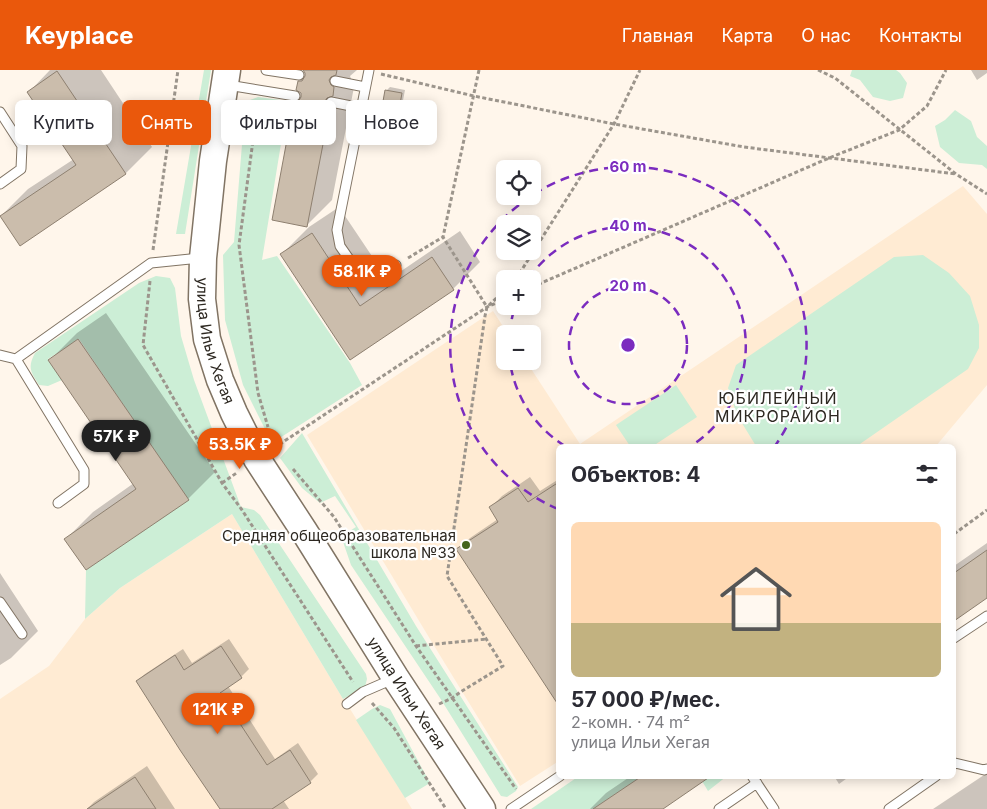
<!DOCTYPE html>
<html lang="ru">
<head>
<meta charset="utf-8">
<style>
	body { margin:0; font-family:Inter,sans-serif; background:#f7f7f7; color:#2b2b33; height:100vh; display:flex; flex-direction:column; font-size:19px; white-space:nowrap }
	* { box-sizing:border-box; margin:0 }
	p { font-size:16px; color:#7c7c81 }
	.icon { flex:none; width:28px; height:28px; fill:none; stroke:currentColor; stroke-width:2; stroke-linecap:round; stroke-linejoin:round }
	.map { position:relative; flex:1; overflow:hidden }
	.drawer { position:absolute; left:556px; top:374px; width:400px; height:335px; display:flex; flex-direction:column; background:#fff; border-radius:8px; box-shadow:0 2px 12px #0003 }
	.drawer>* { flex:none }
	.top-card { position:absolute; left:15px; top:30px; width:466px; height:45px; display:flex; gap:10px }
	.fabs { position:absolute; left:496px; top:90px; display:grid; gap:10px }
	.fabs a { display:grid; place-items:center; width:45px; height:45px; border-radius:8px; background:#fff; box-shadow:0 2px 12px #0003; font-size:25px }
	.price { position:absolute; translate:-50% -42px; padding:0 11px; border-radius:18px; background:#ea580c; color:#fff; font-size:16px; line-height:32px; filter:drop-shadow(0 1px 2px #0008) }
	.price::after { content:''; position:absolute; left:50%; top:30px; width:15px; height:11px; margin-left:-8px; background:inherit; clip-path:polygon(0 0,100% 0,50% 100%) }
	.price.on { background:#222; color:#fff }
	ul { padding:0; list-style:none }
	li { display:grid; align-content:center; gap:10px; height:265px; padding:0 15px }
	li span { display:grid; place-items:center; height:155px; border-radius:8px; color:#555 }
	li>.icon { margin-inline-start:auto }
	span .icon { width:90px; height:90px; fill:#fffc; stroke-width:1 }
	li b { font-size:21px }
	h2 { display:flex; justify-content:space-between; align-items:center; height:60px; padding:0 15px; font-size:21px }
	.tag { padding:0 18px; border-radius:8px; background:#fff; box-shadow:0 2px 12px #0003; font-size:18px; line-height:45px }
	.tag.on { background:#ea580c; color:#fff }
	header { display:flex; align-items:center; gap:30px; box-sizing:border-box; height:70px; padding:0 25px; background:#ea580c; color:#fff }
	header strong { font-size:24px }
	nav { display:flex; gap:28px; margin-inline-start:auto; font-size:18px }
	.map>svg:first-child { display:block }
</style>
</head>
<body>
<header>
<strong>Keyplace</strong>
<nav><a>Главная</a><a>Карта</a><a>О нас</a><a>Контакты</a></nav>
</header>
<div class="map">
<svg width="987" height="739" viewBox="0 0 987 739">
	<rect width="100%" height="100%" fill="#fff6eb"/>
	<path fill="#ffebd3" d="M963,116L987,144V315L936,376H559V691L520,716L433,574L307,365L493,241L508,264H505V291H526L580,374Z
		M232,444L343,629L347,634L412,739H0V629L49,596L85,549L120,518Z"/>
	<path fill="#cceed6" d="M204,0H211L185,164H176Z
		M852,0H896L900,3L907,13L903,28L890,31L873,27L860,10L850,6Z
		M258,27L288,31L262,190L277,186L350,293L362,315L272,373L243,315L225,250L223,185L234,172L245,38L250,30Z
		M955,40L971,51L977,67L987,76V99L982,95L959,93L940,77L935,56L945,50Z
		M923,185L949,203L970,226L979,255V278L968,299L857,376H756L737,345L728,318L736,295L894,187Z
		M156,206L170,208L175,218L181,266L194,310L241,437L254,440L260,445L366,604L367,609L365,617L343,629L232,444L120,518L85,549L86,500L188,430L79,269L48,289L62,310L48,316L39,315C31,302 27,298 35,283L139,213Z
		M676,315L697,347L653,376H630L616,355Z
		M302,363L416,556L518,717L516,721L507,727L501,726L440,628L351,495L341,466L356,457L335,426L320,433L302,418L280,388Z
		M380,635L390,639L430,713L405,728L356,650L372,639Z
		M579,706H642L593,739H531Z
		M699,706H727L708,721Z"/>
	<path fill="#0003" d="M50,0H101L152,77L125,104L1,146L28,119L74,89L29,22Z
		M304,0H357L350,6L352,11L355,12L332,130L307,155L295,33L302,26L299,12L306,5Z
		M971,0H987V3L977,10Z
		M390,17L405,20L400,46L396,49L386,21Z
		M339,137L388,210L460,161L480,192L453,219L351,288L282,184L309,157Z
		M106,243L215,402L188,429L66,469L93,442L134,413L50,290L77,263Z
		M530,407L540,421L559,409V626L458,479L470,468L498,449L491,437L502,426Z
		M987,473V527L954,550V496Z
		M0,503L38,561L11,588L0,595Z
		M229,569L249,599L241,607L228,616L275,689L298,673L318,704L310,712L283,730L289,739H221L137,611L145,604L183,579L192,593Z
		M147,696L175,739H87L94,732Z
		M987,703V739H933Z
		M631,706H707L660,739H590L606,723Z
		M834,706H850L839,714Z"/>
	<path fill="#cbbdac" stroke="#8e8070" d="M303,0H337L336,5L331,7L329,10L331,15L334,17L333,26L327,28L325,31L327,36L330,38L307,157L272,150L294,32H298L301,27V23L296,20L298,11H302L305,6V3Z
		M57,1L126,104L20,176L0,146L76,95L27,22Z
		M385,20L402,23L397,51L380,48Z
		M312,163L360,236L432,187L454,220L350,290L280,184Z
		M78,269L189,430L86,500L64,469L136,419L48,290Z
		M559,412V636L456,479L498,452L489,437L518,418L528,432Z
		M987,480V528L954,551V503Z
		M221,576L242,608L220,623L267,695L290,680L311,713L272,739H220L180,680L136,611L175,585L184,600Z
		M642,706H711L663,739H593Z
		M135,707L156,739H87Z"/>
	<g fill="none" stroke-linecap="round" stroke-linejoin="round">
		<g stroke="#817464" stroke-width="11">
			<path id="lane" d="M266,0L299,5
				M369,0L337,160L340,176L363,209H372L396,195
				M335,11L365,17
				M228,15L295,26
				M331,32L361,38
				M0,42L22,76L21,99L0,114
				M0,285L16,289
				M58,433L84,414V400L16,289L151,193L200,188
				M0,532L22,564
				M954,568L987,546
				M347,634L363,622L393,609
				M954,694L955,693L984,700L987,699
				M752,706L774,739
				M511,739L560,706
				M719,739L757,713
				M889,739L936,706"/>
		</g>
		<g stroke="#817464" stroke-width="29">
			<g id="secondary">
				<path id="s1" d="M227,0L213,91L203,188L202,229L207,269L220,310L234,343L257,389L304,461L395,607L482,739"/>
			</g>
		</g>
		<path stroke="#9c958c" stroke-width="3" stroke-dasharray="4 2.5" stroke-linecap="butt" d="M479,0L443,167L487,237
			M818,0L835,8L956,104L987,124
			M381,4L474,26L614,54L744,77L956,104
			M258,33L239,175L258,323L268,357
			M153,180L178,0
			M408,188L443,167
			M516,209L614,54L640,0
			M150,211L143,275L222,413L242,440L353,612
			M532,217L829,88L899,60L927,36L946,0
			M274,378L487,237L505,229
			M293,399L334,447L416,576L516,719
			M222,413L238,402
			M954,464L987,440
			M416,576L487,569
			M372,633L394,658L446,739
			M439,634L452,628L462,621L503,596L447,506L485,246L487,237L505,220"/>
		<use href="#lane" stroke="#fff" stroke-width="9"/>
		<use href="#secondary" stroke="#fff" stroke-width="26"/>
	</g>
	<g fill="none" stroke="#7b2cbf" stroke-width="2.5" stroke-dasharray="9 6">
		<circle cx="628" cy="275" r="59"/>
		<path d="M565 376A119 119 0 0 1 510 292M510 264A119 119 0 0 1 515 236M529 208A119 119 0 1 1 691 376"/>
		<path d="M558 439A178 178 0 0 1 530 127M534 124A178 178 0 0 1 775 376"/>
	</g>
	<circle fill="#44651c" stroke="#fff" stroke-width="2" cx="466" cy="475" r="5"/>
	<g text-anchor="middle" stroke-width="4.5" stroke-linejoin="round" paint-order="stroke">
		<g font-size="15" fill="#2d2821" stroke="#fff">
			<text dy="5" stroke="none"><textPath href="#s1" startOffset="274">улица Ильи Хегая</textPath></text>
			<text dy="5" stroke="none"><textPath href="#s1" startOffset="679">улица Ильи Хегая</textPath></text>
		</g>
		<g font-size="15" fill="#2d2821" stroke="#fff" text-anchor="end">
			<text x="456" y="471">Средняя общеобразовательная<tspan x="456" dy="17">школа №33</tspan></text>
		</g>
		<g font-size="16" letter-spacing="1" fill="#2d2821" stroke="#fff">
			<text x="778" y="334">ЮБИЛЕЙНЫЙ<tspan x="778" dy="18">МИКРОРАЙОН</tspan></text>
		</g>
	</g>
	<circle cx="628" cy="275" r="8" fill="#7b2cbf" stroke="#fff" stroke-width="2.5"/>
	<g font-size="15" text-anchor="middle" font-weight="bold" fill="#7b2cbf" stroke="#fff" stroke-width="4.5" stroke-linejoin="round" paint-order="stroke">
		<text x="628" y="102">60 m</text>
		<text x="628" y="161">40 m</text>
		<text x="628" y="221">20 m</text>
	</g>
</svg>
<div class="fabs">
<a><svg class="icon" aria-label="locate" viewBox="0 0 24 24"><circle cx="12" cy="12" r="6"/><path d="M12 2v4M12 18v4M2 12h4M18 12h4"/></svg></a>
<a><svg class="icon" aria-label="layers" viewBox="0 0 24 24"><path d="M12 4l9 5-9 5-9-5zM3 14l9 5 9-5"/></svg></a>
<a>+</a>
<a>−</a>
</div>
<b class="price" style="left:362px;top:227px">58.1K ₽</b>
<b class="price on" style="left:116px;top:392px">57K ₽</b>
<b class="price" style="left:240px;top:400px">53.5K ₽</b>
<b class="price" style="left:218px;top:665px">121K ₽</b>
<div class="top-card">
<a class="tag">Купить</a>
<a class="tag on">Снять</a>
<a class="tag">Фильтры</a>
<a class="tag">Новое</a>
</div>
<section class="drawer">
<h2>Объектов: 4<svg class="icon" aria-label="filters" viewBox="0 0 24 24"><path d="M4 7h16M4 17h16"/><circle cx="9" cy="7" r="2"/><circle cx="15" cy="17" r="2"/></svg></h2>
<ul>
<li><span style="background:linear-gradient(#ffd9b3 65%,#c2b280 0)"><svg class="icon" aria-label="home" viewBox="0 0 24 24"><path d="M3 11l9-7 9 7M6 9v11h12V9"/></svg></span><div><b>57 000 ₽/мес.</b><p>2-комн. · 74 m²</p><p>улица Ильи Хегая</p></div></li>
</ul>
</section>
</div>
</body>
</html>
